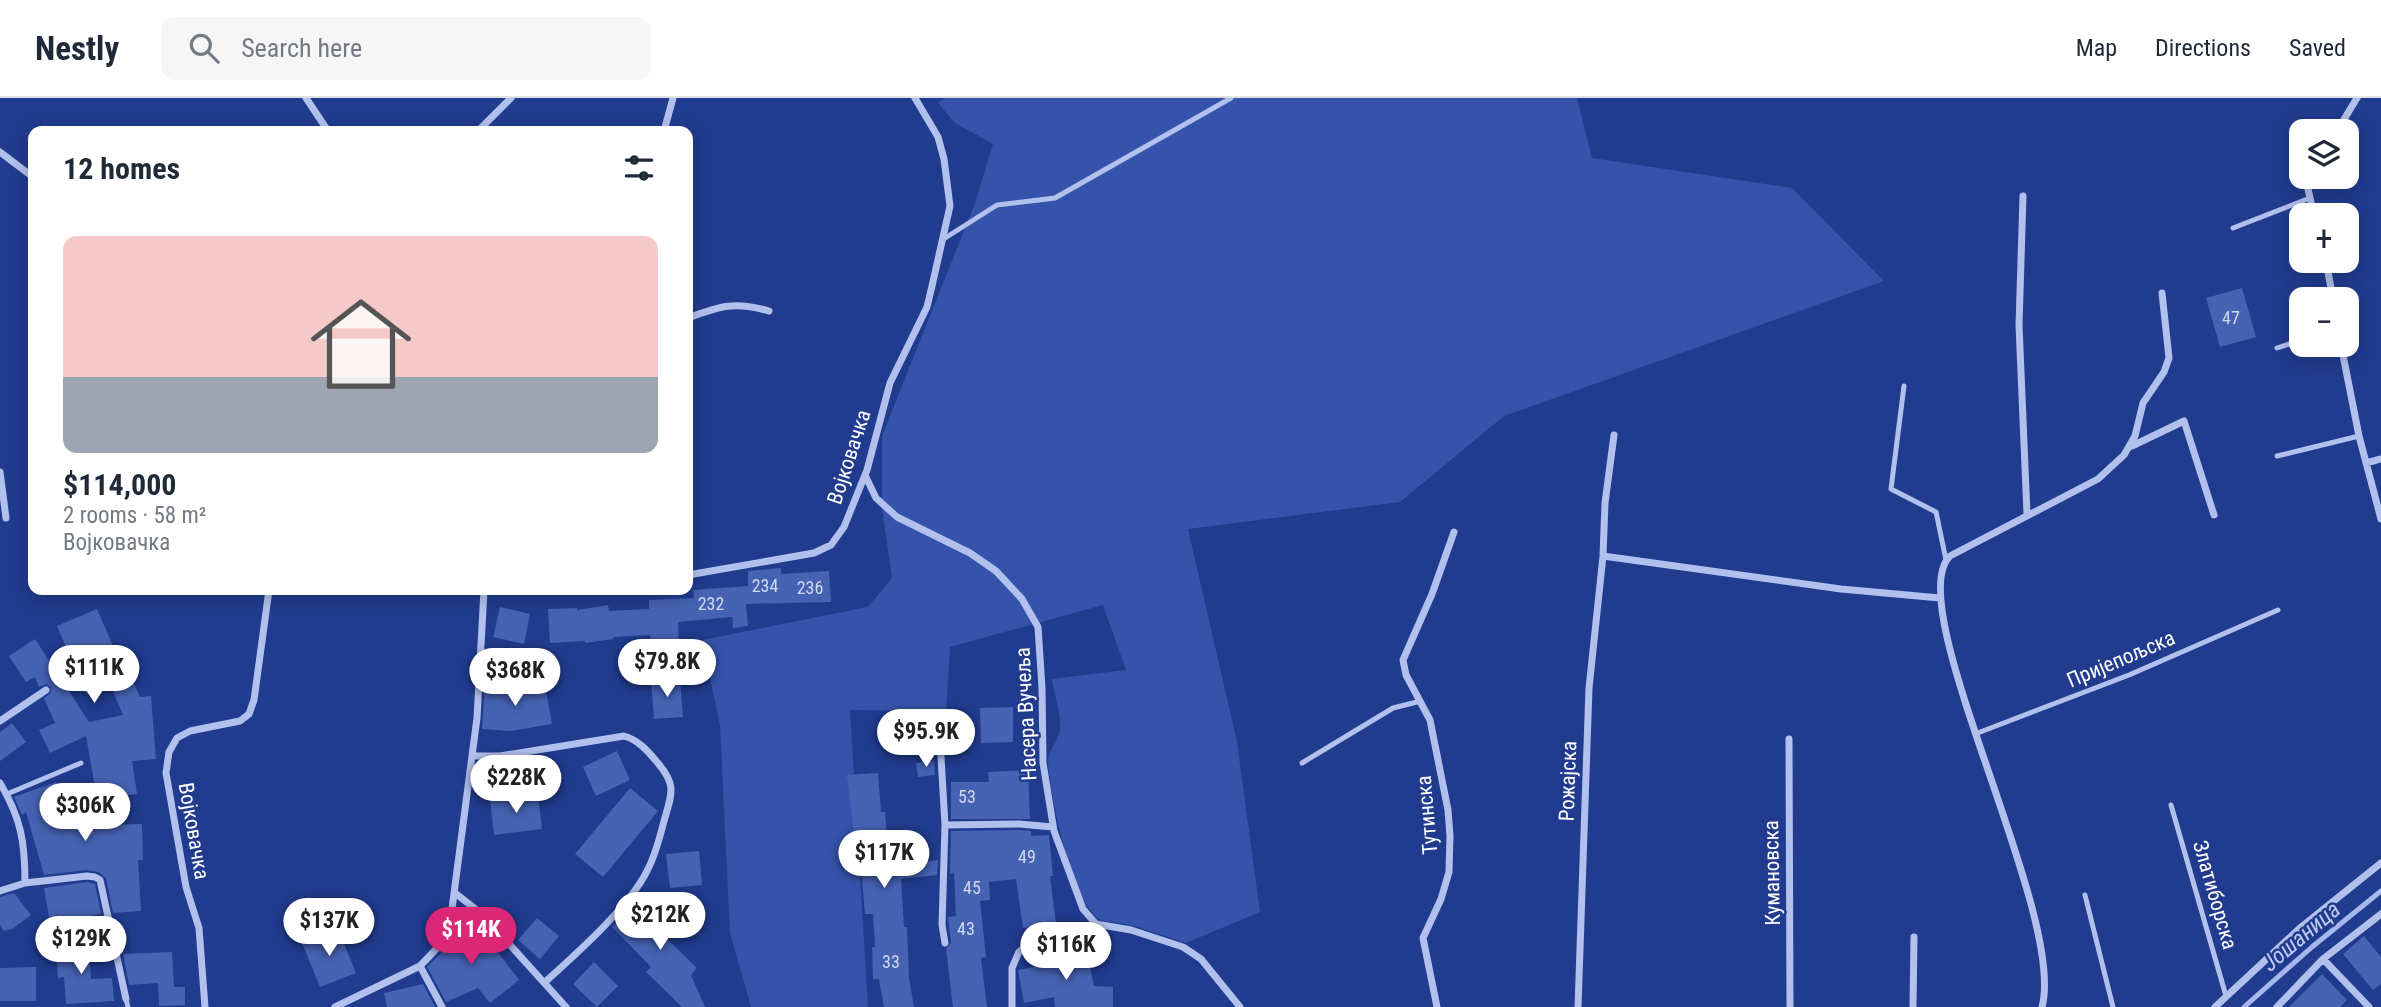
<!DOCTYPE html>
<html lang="en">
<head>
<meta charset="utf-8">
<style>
	body { margin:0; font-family:"Roboto Condensed",sans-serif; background:#f6f6f7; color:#1f2937; height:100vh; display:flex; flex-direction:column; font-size:26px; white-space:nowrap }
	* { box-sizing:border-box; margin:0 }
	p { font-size:23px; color:#747a83 }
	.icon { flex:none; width:38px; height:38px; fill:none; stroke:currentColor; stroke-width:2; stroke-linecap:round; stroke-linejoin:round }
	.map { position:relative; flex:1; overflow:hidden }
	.sheet { position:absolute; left:28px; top:28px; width:665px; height:469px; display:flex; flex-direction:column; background:#fff; border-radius:14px; box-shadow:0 4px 18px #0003 }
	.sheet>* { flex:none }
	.controls { position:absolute; left:2289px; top:21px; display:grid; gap:14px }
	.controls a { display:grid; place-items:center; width:70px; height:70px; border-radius:14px; background:#fff; box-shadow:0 4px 18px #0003; font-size:35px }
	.price { position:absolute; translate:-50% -60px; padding:0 16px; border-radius:24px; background:#fff; color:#222; font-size:23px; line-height:46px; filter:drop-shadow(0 2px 4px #0008) }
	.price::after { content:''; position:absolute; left:50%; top:42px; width:21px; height:16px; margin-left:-10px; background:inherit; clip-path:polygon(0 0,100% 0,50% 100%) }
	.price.selected { background:#db2777; color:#fff }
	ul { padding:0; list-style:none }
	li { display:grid; align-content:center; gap:14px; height:371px; padding:0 35px }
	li+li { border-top:2px solid #e0e1e3 }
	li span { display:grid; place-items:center; height:217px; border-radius:14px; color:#555 }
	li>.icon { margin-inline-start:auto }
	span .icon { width:126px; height:126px; fill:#fffc; stroke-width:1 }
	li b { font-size:30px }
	h2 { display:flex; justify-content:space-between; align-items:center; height:84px; padding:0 35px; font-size:30px }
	header { display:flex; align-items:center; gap:42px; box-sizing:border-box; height:98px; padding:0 35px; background:#fff; border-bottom:2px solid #e0e1e3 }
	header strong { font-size:33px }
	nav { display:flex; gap:38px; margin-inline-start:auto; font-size:24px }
	.search { width:490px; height:63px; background:#f6f6f7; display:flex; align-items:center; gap:18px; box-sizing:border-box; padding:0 24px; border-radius:14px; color:#747a83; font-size:26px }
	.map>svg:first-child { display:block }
</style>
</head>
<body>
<header>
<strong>Nestly</strong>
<div class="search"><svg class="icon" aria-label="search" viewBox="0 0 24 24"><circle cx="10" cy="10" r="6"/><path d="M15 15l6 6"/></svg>Search here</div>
<nav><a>Map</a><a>Directions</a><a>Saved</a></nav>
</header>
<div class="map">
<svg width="2381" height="909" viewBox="0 0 2381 909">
	<rect width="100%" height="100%" fill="#213b8e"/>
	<path fill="#3553ab" d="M945,0H1577L1592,60L1792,90L1884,183L1504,318L1400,404L1188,431L1237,644L1260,814L1186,845L1135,828L1100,822C1071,802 1051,700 1048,665C1047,653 1060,642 1060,630C1061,615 1054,596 1052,581L1126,572L1103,507L950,549L946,613L850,612L868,909H751L730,835L720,627L702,542L868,509L892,480L882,410V338L975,105L993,46L955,25L938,5Z"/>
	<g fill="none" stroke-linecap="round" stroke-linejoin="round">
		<path stroke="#a5b8ed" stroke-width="5" d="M2244,909L2312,849L2381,793"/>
	</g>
	<path fill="#4662b3" d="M2242,190L2256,239L2220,249L2206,200Z
		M781,470V476L829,473L831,504L746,506L748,528L733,530L732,519L678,524L679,546L651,547L650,537L613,539V541L585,545V543L550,545L548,511L577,510V512L608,507L609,513L649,511V502L694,500L693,492L748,488V473Z
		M500,509L530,516L524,546L493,539Z
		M97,511L120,564L124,563L140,599L151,598L156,661L132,663L137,696L97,701L86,638L50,655L39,632L55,625L44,600L51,595V589L46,586L39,589L35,579L26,584L9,558L35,541L89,624L123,617L110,586L86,596L57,528Z
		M680,581L683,619L654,621L651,583Z
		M485,585L508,587L507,593L545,587L552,626L511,633L482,631Z
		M1013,609V644L981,645L980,610Z
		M12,625L26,644L0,663V634Z
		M617,653L630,682L596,698L583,669Z
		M934,663L935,677L918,679L916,665Z
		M1028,672L1030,721H951V684H989L988,674Z
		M878,675L881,714H885L888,751L898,750L900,766L938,762L937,777L901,781L904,829H907L909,880L914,909H884L879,881H873L872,849H875L873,816H865L859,746H855L847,677Z
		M56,684L65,709L103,703L107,727L142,726L143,762H138L141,813L113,815L106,780L98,774L86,772L44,777L26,714L22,717L14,699Z
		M630,690L658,713L603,779L575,756Z
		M538,697L542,731L494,737L490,702Z
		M1019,732L1031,733V738L1049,737L1053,778H1050L1056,826L1023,830L1016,781L989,784L990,802L980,803L986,859L981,860L987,909H953L946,851L951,845L948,819L956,818L954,775L950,776L951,733Z
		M699,753L702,787L670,790L666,756Z
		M87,784L95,786L101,816L50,825L44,790Z
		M14,795L31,817L12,831L4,833L0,827V799Z
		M646,796L672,823L660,834L697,870L691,877L705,909H682L646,874L651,869L612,829Z
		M537,820L559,838L540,861L518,842Z
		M462,823L484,836L519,882L490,905L478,890L446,904L427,869L445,851Z
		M338,831L356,875L320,889L302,845Z
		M2364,838L2381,859V886L2373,892L2343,856Z
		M89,846L91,881L112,880L114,903L66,906L64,879L58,880L56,848Z
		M1085,847L1094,888L1113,889V909H1055L1054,899L1024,905L1018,872L1056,865L1054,854Z
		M172,854L174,889H185V907L159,908L158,885L129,887L123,856Z
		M594,864L618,888L597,909L573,886Z
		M36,869V903H0V870Z
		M2322,876L2347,902L2340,909H2289Z
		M423,886L435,909H387L384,895Z"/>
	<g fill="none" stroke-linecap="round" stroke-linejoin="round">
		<path stroke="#b1c0ec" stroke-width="5" d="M2233,130L2310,100
			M942,142L997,107L1055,100L1231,0
			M2277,250L2301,242
			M1904,288L1891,391L1936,414L1946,462
			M2277,358L2359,338
			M1975,636L2129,577L2278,512
			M1302,665L1393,610L1421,603
			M7,696L81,665
			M2171,707L2226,898
			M2085,797L2113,909
			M126,901L128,909"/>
		<path stroke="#b1c0ec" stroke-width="7" d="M306,0L328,33
			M478,33L511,0
			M664,33L673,0
			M2337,33L2357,0
			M0,54L33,79
			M2309,79L2308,91L2314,117
			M2023,98L2019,227L2027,416
			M2326,163L2333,201
			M688,220C720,208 735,203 769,213
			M2341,247L2359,338L2381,421
			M2132,348L2184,323L2214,417
			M2366,365L2381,361
			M0,374L6,420
			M865,377L876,400L897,419L970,455L996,473L1022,501L1038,529L1042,590L1043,665L1054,733L1083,811L1096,826L1131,832L1183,849L1201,861L1240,909
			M1603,458L1841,491L1940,500
			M688,477L814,455L831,447L844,429L867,372L890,285L927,209L932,188L950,108L944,61L938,39L915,0
			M0,623L46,592
			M1789,641L1790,909
			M940,642L945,727L942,827L945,845
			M472,658H500L624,638C638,642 647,652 657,664C677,687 672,695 664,723C660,739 655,758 647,773C630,808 575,857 545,884
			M0,685C21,720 25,744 25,785
			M945,727L1019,726L1053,729
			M0,793L25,785L87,778L95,779L100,782L126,901
			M455,795L483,817L566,909
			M2323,861L2369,909
			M420,868L442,909
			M205,909L199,830L186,789L166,675L169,654L177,640L190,633L240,623L249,616L254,602L269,492
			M335,909L420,868L440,847L450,826L477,620L484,492
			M1012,909V870L1019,854L1025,849L1064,839L1096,826
			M1437,909L1423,840L1441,801L1449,774L1450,738L1448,712L1430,622L1406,577L1403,562L1432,496L1454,434
			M1578,909L1589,590L1603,458L1605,405L1614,337
			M1913,909L1914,839
			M2042,909C2067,815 1899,508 1950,458L2098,381L2124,357L2135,338L2143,305L2164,274L2169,260L2162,195
			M2215,909L2300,830L2381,765
			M2277,909L2323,861L2381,816"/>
	</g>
	<g text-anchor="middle" stroke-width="5" stroke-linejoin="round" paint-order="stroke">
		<g font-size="18" fill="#d1d8ec">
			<text x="2231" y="226">47</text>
			<text x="765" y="494">234</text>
			<text x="810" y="496">236</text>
			<text x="711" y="512">232</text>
			<text x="967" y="705">53</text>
			<text x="1027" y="765">49</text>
			<text x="972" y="796">45</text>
			<text x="966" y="837">43</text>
			<text x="891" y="870">33</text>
		</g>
		<g font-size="21" fill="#fff" stroke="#213b8e">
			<text transform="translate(849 359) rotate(-72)" y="7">Војковачка</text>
			<text transform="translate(2121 561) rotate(-23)" y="7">Пријепољска</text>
			<text transform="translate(1026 616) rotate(-93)" y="7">Насера Вучеља</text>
			<text transform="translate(1568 683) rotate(-88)" y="7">Рожајска</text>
			<text transform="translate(1427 717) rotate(-95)" y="7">Тутинска</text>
			<text transform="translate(194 733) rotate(80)" y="7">Војковачка</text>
			<text transform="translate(1772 775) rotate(-91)" y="7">Кумановска</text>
			<text transform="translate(2215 797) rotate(74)" y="7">Златиборска</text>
		</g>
		<g font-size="23" font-style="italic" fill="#bdcbf3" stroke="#213b8e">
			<text transform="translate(2301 838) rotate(-40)" y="8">Јошаница</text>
		</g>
	</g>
</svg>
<div class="controls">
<a><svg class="icon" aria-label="layers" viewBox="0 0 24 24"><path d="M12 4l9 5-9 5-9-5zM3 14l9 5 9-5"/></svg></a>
<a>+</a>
<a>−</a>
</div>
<b class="price" style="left:667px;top:601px">$79.8K</b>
<b class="price" style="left:94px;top:607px">$111K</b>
<b class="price" style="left:515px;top:610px">$368K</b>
<b class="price" style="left:926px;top:671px">$95.9K</b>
<b class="price" style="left:516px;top:717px">$228K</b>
<b class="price" style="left:85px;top:745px">$306K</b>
<b class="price" style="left:884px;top:792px">$117K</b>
<b class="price" style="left:660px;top:854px">$212K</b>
<b class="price" style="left:329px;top:860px">$137K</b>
<b class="price selected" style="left:471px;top:869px">$114K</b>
<b class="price" style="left:81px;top:878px">$129K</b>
<b class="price" style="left:1066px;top:884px">$116K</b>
<section class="sheet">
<h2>12 homes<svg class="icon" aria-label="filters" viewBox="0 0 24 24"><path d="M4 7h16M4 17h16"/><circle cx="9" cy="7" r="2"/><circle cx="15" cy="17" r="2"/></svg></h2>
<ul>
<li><span style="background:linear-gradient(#f6c9c9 65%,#9aa5b1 0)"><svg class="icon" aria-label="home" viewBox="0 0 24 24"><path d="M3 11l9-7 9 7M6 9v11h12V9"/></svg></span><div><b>$114,000</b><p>2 rooms · 58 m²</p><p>Војковачка</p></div></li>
</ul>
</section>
</div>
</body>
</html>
